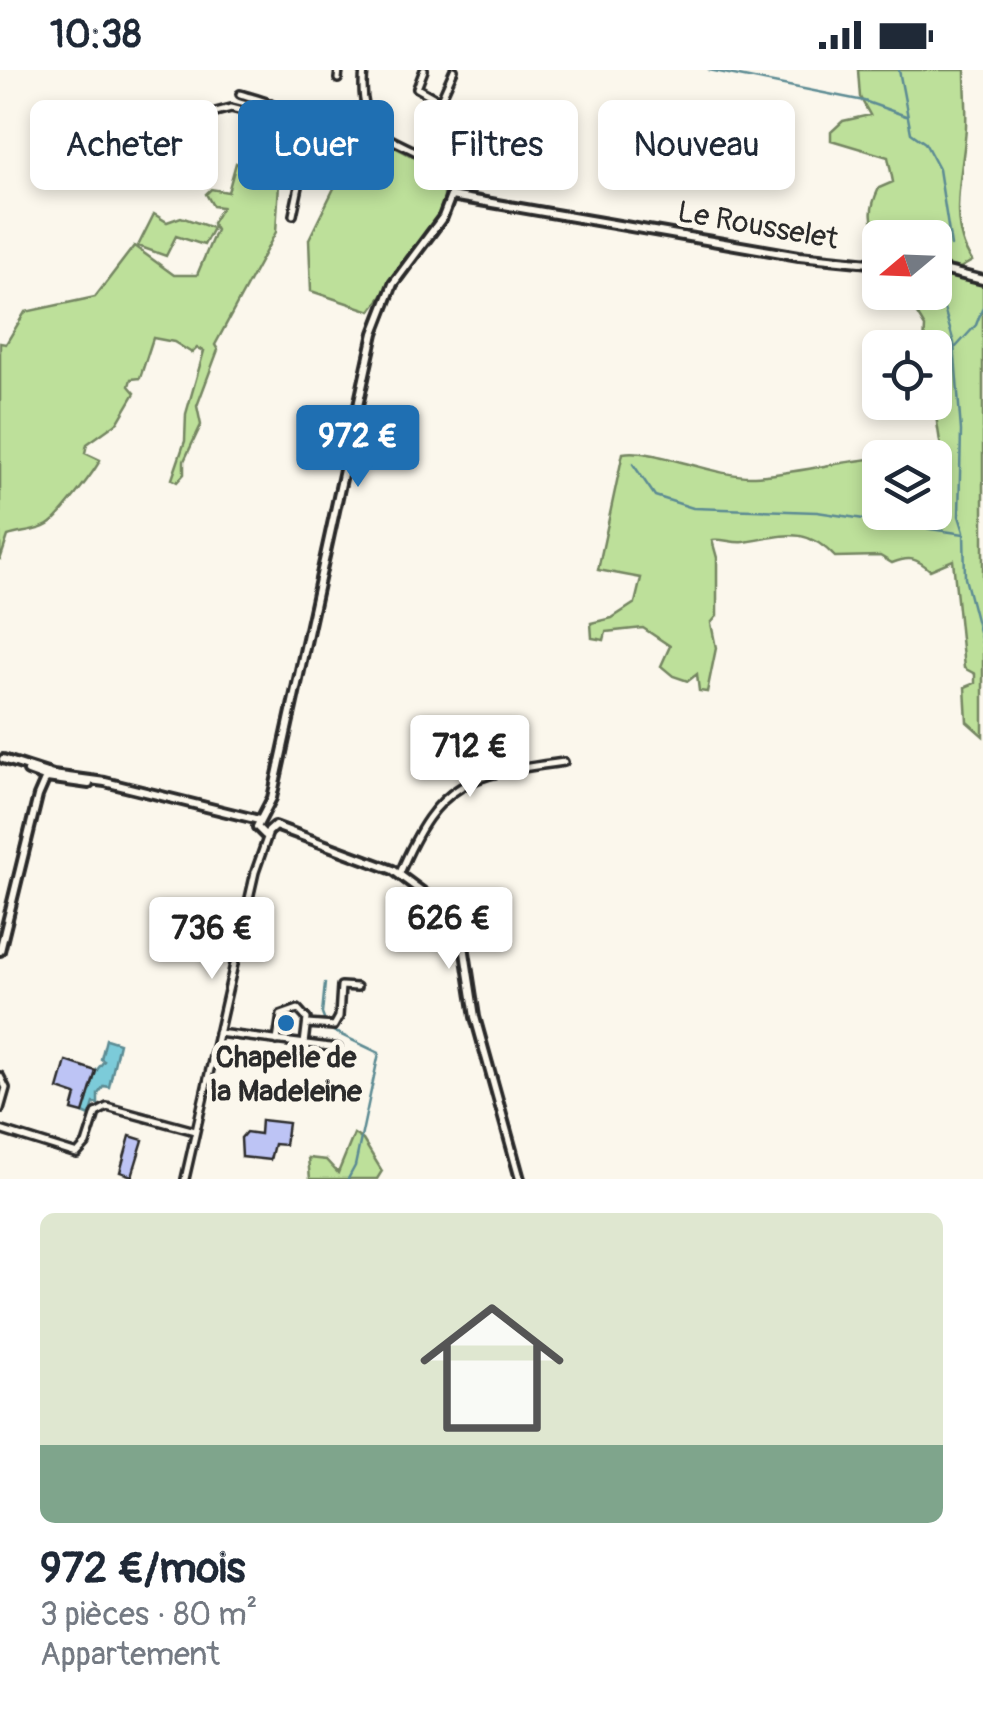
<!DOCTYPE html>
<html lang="fr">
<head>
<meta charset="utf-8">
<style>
	body { margin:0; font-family:Pangolin,sans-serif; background:#f2f2f3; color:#1f2937; height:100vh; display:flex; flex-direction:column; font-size:38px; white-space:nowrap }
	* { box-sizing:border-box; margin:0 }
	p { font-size:32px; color:#747a83 }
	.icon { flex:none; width:55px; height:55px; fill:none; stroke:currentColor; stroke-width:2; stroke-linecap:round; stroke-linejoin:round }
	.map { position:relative; height:1109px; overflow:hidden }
	.details { display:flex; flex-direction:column; background:#fff; flex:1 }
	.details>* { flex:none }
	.banner { position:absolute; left:30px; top:30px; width:925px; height:90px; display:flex; gap:20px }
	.needle { width:65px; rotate:251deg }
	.buttons { position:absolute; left:862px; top:150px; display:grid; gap:20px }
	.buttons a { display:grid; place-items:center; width:90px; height:90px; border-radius:15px; background:#fff; box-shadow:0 5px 15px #0003; font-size:50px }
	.price { position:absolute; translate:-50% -85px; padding:0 22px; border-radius:10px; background:#fff; color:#222; font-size:32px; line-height:65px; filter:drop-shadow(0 2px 5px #0008) }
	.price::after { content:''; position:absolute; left:50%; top:60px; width:30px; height:22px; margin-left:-15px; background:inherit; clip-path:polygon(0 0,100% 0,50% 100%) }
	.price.active { background:#1f6fb2; color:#fff }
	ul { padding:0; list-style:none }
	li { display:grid; align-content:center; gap:20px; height:530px; padding:0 40px }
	li span { display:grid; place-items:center; height:310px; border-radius:15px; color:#555 }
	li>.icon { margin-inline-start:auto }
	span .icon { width:180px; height:180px; fill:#fffc; stroke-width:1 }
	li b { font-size:42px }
	.chip { padding:0 35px; border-radius:15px; background:#fff; box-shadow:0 5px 15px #0003; font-size:35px; line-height:90px }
	.chip.active { background:#1f6fb2; color:#fff }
	.status { display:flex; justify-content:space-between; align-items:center; height:70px; padding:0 50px; background:#fff; direction:ltr }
	.status svg { height:28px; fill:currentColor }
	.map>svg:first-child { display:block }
</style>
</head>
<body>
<div class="status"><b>10:38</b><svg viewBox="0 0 49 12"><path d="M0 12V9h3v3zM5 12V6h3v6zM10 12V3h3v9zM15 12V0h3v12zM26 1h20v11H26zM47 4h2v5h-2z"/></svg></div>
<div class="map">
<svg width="983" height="1109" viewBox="0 0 983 1109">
	<rect width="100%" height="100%" fill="#fbf7ec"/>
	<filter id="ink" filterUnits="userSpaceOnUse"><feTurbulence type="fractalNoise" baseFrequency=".01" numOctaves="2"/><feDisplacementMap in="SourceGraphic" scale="20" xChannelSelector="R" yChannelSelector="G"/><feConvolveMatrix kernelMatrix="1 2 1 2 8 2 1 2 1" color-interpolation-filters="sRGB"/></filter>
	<g filter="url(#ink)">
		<path fill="#bde09a" stroke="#748662" stroke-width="2.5" d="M858,0H965C965,19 967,38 966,57C964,99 946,153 972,191L960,198L935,192V168H880C868,150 870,137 879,118L893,112L888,87L831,70V62L843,51L870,45L860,27Z
			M277,55L303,56L290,64L281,82L276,162L215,275L218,280L197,336L201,355L184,391V404L177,412L172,409L185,371L186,344L204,281L197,278L192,283L174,272L153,268L140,308L131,309L129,316L135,323L118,352L87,374L85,383L100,390C96,400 62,443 53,451C42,462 22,461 8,466L0,490V273L6,274L25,242L95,227L134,176L174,205H197L216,160L212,153L222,137L213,136L206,124L211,119L228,122L236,93L256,102L264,100L260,80L268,78Z
			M364,62C377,65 388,73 400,80C427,94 455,108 440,144L371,241L311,221L309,169L340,106L348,109Z
			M154,144L167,152L181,147L213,158L204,175L176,166L166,186L138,176Z
			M935,202L983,214V666L967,652L965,617L975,613V604L964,598L953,490L930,500C916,488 910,486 892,493L880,486L835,487C805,455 784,466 744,472C734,474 723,468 712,470L717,488V546L711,553L716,578L707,622L699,621L697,604L688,611L673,606L661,596L670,576L643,558L606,562L604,570L592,568L591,553L612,548L635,533L641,508L598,500L623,383C652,377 716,408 754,406C796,404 838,391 880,388V442H935L933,387L941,378L934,333L935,325L942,322L935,309V278L924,277L925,257L914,239L910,223L935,222Z
			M354,1064L363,1070L382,1101L377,1109H310L308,1088L326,1090L338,1103Z"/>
		<path fill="#7ccbd9" stroke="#5c8b93" stroke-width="2.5" d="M106,969L119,973L109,1017L104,1016L98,1024V1034L94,1033L90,1046L83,1043L96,1001L104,991L101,989Z"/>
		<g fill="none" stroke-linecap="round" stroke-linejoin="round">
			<path stroke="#5c8b93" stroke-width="2.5" d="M709,0L864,31L906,46
				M899,0L911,63L925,73L939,99L951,176
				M935,207L954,273L961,361L959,446L964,462L965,508L983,577
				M956,277L976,255L983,237
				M633,394L655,426L693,438L817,442L964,464
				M325,913L322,944L326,954
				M329,959L379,983L355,1096L348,1109"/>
		</g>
		<path fill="#bdc4f5" stroke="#2b2b2b" stroke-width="2.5" d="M66,991L96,1001L83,1043L72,1040L76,1025L58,1019Z
			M261,1050L288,1053L285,1075L274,1074L270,1090L242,1087L241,1068L246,1062L260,1064Z
			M130,1066L143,1070L132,1106L120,1102Z"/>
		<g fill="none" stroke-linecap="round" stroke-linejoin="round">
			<g stroke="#2b2b2b" stroke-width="12">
				<path id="street" d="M364,0C353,98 437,55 451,126
					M424,0L417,18L440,31
					M338,9L339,0
					M240,24C258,30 281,32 286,52
					M122,53L135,37L189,49L231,38L286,52L356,58L371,55
					M417,83L454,0
					M293,145L305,88L327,56
					M400,803C439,710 468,705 564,692
					M307,954L334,956L339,947L341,916L357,917
					M218,963L338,978
					M277,971L281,945L298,939L307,949L304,974
					M0,1006L6,1018L0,1039
					M0,1060L77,1084L86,1074L96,1043L107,1037L195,1061
					M185,1109L255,802L268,765"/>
			</g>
			<g stroke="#2b2b2b" stroke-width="14">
				<path id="secondary" d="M935,198L983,210
					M3,689L53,705L105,712L259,750
					M28,701L47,708L89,714
					M275,756L265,765L257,757L272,728L374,263L393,214L443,147L451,126L799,186L880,194
					M275,756L393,800L440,835L456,853L463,869L475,947L520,1109
					M0,881L38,726L48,703"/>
			</g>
			<use href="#street" stroke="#fbf7ec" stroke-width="5"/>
			<use href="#secondary" stroke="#fbf7ec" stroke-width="6"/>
		</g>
	</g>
	<circle fill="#1f6fb2" stroke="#fbf7ec" stroke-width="4" cx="286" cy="953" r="10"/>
	<g text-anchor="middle" stroke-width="10" stroke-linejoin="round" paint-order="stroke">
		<g font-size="30" fill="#2b2b2b" stroke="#fbf7ec">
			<text transform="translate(758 155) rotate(10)" y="10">Le Rousselet</text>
		</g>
		<g font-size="30" font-weight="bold" fill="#2b2b2b" stroke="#fbf7ec">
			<text x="286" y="997">Chapelle de<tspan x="286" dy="34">la Madeleine</tspan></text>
		</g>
	</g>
</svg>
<div class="buttons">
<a><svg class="needle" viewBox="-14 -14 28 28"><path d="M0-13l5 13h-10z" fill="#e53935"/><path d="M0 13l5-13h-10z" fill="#747a83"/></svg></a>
<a><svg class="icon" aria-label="locate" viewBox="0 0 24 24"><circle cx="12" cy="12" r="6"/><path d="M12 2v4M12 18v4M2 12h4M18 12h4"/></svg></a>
<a><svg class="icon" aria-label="layers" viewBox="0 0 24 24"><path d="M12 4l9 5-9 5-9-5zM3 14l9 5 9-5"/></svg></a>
</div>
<b class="price active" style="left:358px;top:420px">972 €</b>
<b class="price" style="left:470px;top:730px">712 €</b>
<b class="price" style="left:449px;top:902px">626 €</b>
<b class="price" style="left:212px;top:912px">736 €</b>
<div class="banner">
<a class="chip">Acheter</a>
<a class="chip active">Louer</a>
<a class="chip">Filtres</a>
<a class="chip">Nouveau</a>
</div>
</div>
<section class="details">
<ul>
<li><span style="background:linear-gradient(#dfe7d0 75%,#7fa58c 0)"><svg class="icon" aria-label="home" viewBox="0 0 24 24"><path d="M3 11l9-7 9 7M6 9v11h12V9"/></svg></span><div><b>972 €/mois</b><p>3 pièces · 80 m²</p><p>Appartement</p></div></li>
</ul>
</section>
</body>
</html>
